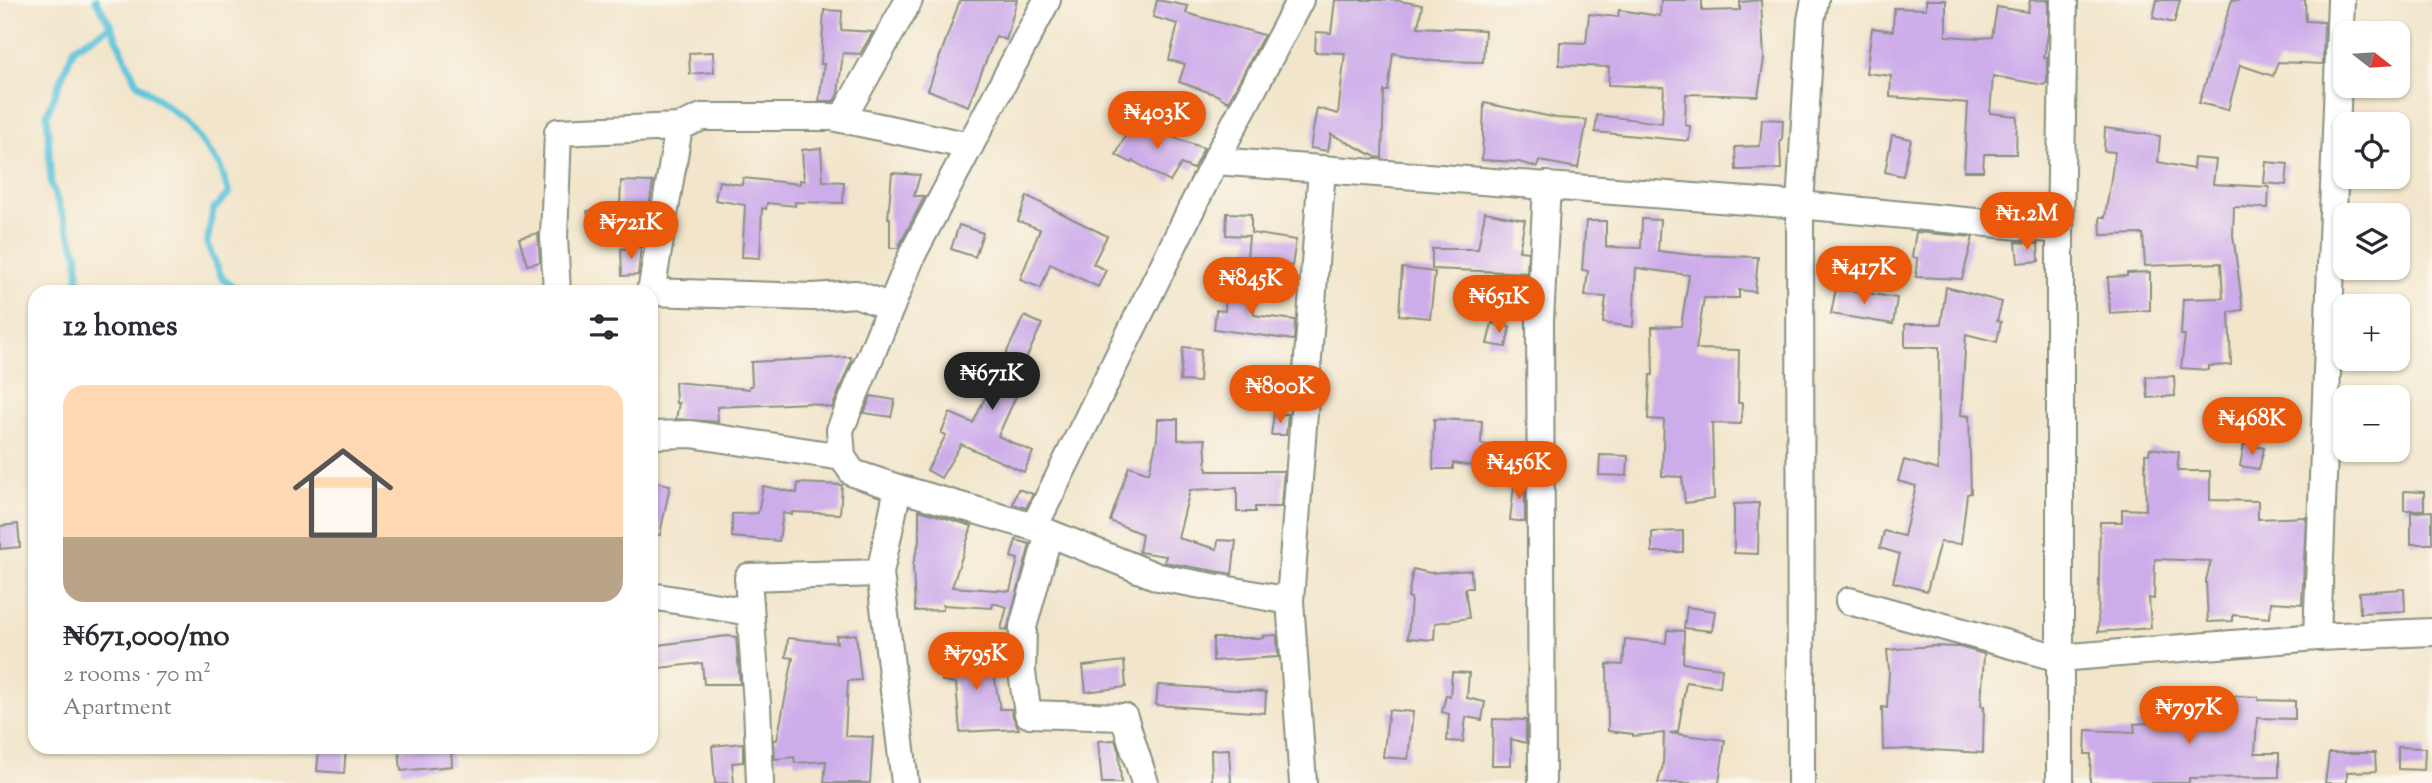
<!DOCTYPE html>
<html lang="en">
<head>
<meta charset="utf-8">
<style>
	body { margin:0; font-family:"Sorts Mill Goudy",serif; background:#f7f7f7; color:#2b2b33; height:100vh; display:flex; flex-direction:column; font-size:26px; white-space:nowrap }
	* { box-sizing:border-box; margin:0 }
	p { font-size:23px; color:#7c7c81 }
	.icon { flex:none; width:38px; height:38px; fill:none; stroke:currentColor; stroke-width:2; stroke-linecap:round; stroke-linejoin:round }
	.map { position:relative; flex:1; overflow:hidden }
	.details { position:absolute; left:28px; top:285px; width:630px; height:469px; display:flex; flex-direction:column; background:#fff; border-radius:21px; box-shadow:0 2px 5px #0004 }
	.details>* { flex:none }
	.needle { width:46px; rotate:107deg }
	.controls { position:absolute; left:2333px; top:21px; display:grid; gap:14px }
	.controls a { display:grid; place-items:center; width:77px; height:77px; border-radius:14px; background:#fff; box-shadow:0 2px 5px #0004; font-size:35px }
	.price { position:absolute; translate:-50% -60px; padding:0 16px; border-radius:24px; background:#ea580c; color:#fff; font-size:23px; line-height:46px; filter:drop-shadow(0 2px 4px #0008) }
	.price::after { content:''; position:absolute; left:50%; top:42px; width:21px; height:16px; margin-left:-10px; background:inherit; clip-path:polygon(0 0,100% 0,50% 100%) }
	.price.active { background:#222; color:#fff }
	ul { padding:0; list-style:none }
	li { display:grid; align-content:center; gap:14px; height:371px; padding:0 35px }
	li span { display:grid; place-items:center; height:217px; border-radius:21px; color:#555 }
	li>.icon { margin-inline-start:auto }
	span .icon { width:126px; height:126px; fill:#fffc; stroke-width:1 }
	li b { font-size:30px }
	h2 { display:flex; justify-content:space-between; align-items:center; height:84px; padding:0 35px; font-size:30px }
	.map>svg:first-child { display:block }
</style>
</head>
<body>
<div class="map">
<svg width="2432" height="783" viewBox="0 0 2432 783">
	<rect width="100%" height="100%" fill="#fbf7ec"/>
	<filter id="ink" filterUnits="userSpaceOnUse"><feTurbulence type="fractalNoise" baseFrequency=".0143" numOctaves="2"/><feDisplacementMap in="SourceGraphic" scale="14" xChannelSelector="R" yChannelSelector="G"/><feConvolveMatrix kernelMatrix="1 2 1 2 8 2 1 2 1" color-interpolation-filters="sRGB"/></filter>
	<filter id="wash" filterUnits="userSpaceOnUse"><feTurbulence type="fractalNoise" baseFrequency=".00686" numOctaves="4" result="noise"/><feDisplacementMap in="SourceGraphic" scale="28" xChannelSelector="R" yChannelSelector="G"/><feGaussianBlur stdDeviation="1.57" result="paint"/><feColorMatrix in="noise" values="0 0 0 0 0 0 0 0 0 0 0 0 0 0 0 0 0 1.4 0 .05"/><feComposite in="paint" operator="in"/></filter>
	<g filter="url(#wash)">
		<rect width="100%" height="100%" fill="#f2e5cb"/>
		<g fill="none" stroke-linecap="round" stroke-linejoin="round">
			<path stroke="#5dc4db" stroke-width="7" d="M96,0L111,26L136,82L185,120L220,166L229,193L213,210L207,244L222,278L239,292
				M78,292V256L51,184L47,114L74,48L111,26"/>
		</g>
		<g id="blocks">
			<path fill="#cdacea" d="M960,0H1017L1006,40L996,36L968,106L928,90Z
				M1157,0L1188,6L1186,13L1264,35L1228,102L1217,95L1179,82L1185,64L1169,60L1178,24L1153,17Z
				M1335,0H1394L1422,5L1418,27L1485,30L1483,62L1432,61L1393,53L1388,91H1384L1382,158L1376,157L1331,134L1328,151L1310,148L1317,108L1338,114L1345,53L1315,52L1316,32L1331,33Z
				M1661,0H1702V11L1740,10V2L1761,0L1764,59L1758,96L1686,94L1685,125L1690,126L1689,141L1595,132L1597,115L1662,123L1664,87L1608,85L1609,67L1559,65L1560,42L1586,43L1589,14L1618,17L1619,10L1660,16Z
				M1926,0H1946V36L1979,38L1992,37L1997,7L2028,12L2030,0H2048V34L2044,58L2047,57V82L2044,85L1993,76L1990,113L2017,116L2016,154H1984L1983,171H1964L1968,103L1890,97L1891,76L1866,73L1872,28L1893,31L1894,8L1926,9Z
				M2157,0H2180L2174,23L2153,18Z
				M2232,0H2305L2306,21L2324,22L2323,64L2278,62L2273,76L2240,65L2228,110L2199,103Z
				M824,10L842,11L841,30L873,32L860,54L843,53L838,94L834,101H819L824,64H821Z
				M713,52L714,72L690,74L689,53Z
				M1484,103L1557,118L1587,120L1578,168L1539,161L1537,167L1519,162L1482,160Z
				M1134,117L1150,125L1149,129L1204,148L1193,169L1181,164L1170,182L1133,161L1132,163L1116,155Z
				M1762,119L1783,120L1782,141H1780L1781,169L1736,170L1735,147L1760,146Z
				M2105,128L2160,136L2158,162L2193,169L2194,158L2216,160L2213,184L2269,187L2268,208L2234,207L2233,235L2243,310L2229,312L2231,365L2209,366V370L2181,368L2185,335H2181L2183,299L2223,298L2221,263L2145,266L2143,234L2101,235L2100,217H2105L2115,152L2104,151Z
				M1892,135L1911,139L1903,176L1885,172Z
				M821,148L823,181L844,182L843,203L795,202V206L767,203L766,209L762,208L760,258L742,257L745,205L715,200L719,181L742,185L743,178L800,184V180L804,181L802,150Z
				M2266,162L2288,164L2286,185L2264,183Z
				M892,173L920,175L914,196H925L898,248H890V218H888Z
				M621,181L653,182L649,207H620Z
				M1027,196L1107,236L1093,264L1106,270L1098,287L1050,264L1041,288L1020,280L1040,229L1018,221Z
				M613,206L618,235L593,239L587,211Z
				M1485,212L1525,220L1519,251L1528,252L1527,273L1432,269V249H1478Z
				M1227,213L1251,214V233L1296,240L1292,266L1247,258L1249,236L1226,235Z
				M1642,219L1660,220L1658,251L1692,255L1758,257L1755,292L1739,290V298H1704L1696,349L1739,350L1738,403H1742L1741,424L1712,423L1714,499L1685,503L1682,477L1662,476L1664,420L1648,419L1650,375H1653L1652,327L1681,326L1689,275L1636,268L1633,327L1603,323L1606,297L1585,296L1588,271L1582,270L1586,221H1606V247L1641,248Z
				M959,225L983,233L975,257L951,249Z
				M1916,232L1973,237L1962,279L1916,277L1917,258L1912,257Z
				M538,233L540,262L527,265L519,238Z
				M2016,242L2038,244L2039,261L2018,263Z
				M641,247L638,275L622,276L621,249Z
				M1402,268L1435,272L1430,318L1399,315Z
				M2150,272V310L2110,313L2108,277L2127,276V273Z
				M1946,287L2002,302L1997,321L2001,322L1997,342L1966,334L1961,415L1969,416L1971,493L1967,494L1961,544L1940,542L1927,591L1893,582L1900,554L1880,548L1884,531L1904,536L1916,486L1898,481L1904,460L1938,470L1939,347H1905V324H1941Z
				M1836,288L1897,298L1893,324L1831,314Z
				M1226,289H1256L1254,315L1295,320L1294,340L1214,329L1216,310L1225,311Z
				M1024,316L1042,324L1013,387L1019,390L998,436L1033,452L1024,472L961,444L941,478L927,470L946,435L941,433L950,413L973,423Z
				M1492,323L1510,327L1506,347L1487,344Z
				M1183,347L1201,349L1199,382L1180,381Z
				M851,357V362L832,408L810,403L717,407L718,422L676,419L679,403H676L675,382L749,389V386H752L751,362Z
				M2174,376L2175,396L2148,398L2146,377Z
				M871,396L895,400L891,417L864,413Z
				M1274,414H1288L1286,435H1271Z
				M1158,419H1178V440L1205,439L1207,471H1284L1281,507H1255V512H1237V488L1190,490L1178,538L1217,549L1218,540L1236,541L1232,574L1164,562L1166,556L1139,552L1142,534L1110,521L1129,466L1149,473L1157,439Z
				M1434,419L1482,421L1481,444L1504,447L1500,470L1453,463V469H1433Z
				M2244,444L2264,448L2259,469L2240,466Z
				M2150,448L2179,452L2177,471H2210V500L2258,501V519L2306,517L2302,604L2271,602L2270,618L2233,615V621L2208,622L2206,580L2211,561L2155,559L2154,599L2149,598L2151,628L2098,632L2100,522H2122V509L2146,510L2145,454H2149Z
				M1600,455L1628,456L1627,476L1599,475Z
				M1515,477L1525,478V522L1510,520Z
				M651,481L670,485L660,535H651Z
				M798,483L842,485L840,514L792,512V515L783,513L779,541L732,537V514L758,513L763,486L797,493Z
				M1018,489L1033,494L1026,508L1013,504Z
				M2404,491L2424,492V510H2404Z
				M1759,503L1758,554L1734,553V504Z
				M919,510L972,526L952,587L1010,591L1018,559L1011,557L1016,540L1030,544L1007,630L1001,629L1007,607L993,603L992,608L943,605V610L915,611L913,564L919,542Z
				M2432,511V544H2411V512Z
				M18,524L20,547L0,549V526Z
				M1683,531V552H1652V532Z
				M1413,569L1430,573L1471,570L1472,588H1465L1469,618L1435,623L1434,640L1408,638L1411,598L1408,597Z
				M2404,589L2405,611L2360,613L2359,592Z
				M1687,607L1715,611L1712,631L1684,628Z
				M1667,630L1684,631L1683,663L1722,668L1720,687L1686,682L1678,732L1669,733L1725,740L1719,783H1658L1663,765L1664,733L1633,736V734L1608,731L1607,664L1623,665L1625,639L1666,643Z
				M856,634L861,680L848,681L845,736L873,737L870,783H824L826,761L795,763L794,757L775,759L774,740H777L793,658L786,657L788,638L837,643L836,636Z
				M1277,635L1278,657L1213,661V638H1264L1263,636Z
				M727,636L736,637L740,684H704L702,663L651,669V646Z
				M948,641L967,645L965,662L991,657L1000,709H1011L1013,717L1019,729L960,732L956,683L942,681Z
				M1932,646L1959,647L1984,654L1981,706H1984L1983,753L1915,749L1883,750L1882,707L1887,708L1889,670L1887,650Z
				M1124,661L1126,687L1086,692L1083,666Z
				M1452,672L1469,673L1467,698L1485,702L1482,720L1466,717L1463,742L1447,741L1449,714L1442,712L1446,695L1450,696Z
				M1158,685L1266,692L1265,713L1156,705Z
				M2234,696L2258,697V700L2295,701V719L2257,718L2255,753H2279V777L2189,778V783H2090L2091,754H2085L2086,730L2135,732L2134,724L2185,720L2184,714L2207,713V702L2234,700Z
				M1389,710L1413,712L1408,759L1383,757Z
				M1493,719L1526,720V743L1511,739V765H1492Z
				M1115,740L1119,752L1121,783H1102L1098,741Z
				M743,743V762L732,763L734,783H715L712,746Z
				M319,747H346L344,773L317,771Z
				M427,747H451L452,766L401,771L399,750Z
				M2398,747L2425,748L2424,770L2398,769Z
				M1229,749L1231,783H1212L1211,750Z
				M2329,753H2375L2376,771L2347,772V783H2325Z"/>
		</g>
	</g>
	<g filter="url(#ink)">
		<use href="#blocks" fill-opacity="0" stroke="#889180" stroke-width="2"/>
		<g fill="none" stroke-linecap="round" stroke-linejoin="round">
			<g stroke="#889180" stroke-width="30">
				<path id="street" d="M1047,0L913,253L840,430L842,457L853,473L898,488L1034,527L1158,577L1290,601
					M842,119L909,0
					M1215,161L1800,205L2060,230
					M557,292L554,237L558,132L679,127L702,117H832L970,146
					M649,292L814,297L856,294L891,307
					M651,292L679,127
					M651,435L691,434L842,457
					M1034,527L1215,161L1300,0
					M1049,533L1023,627L1022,672L1028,714L1124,717L1145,783
					M880,573L905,783
					M651,596L750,612
					M1849,601L2059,658L2317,637L2432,632
					M2317,637L2341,0
					M760,783L757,704L748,577L880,573L898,488
					M1303,783L1290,601L1322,169
					M1542,783L1540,321L1547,185
					M1801,783L1800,205L1811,20L1815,0
					M2060,783V230L2064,0"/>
			</g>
			<use href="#street" stroke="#fff" stroke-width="26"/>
		</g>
	</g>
</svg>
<div class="controls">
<a><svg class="needle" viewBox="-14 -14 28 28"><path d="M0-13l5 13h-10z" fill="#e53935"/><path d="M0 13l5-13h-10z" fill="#7c7c81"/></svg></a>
<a><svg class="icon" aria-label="locate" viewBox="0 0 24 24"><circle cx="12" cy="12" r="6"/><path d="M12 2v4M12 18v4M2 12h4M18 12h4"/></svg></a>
<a><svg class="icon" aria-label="layers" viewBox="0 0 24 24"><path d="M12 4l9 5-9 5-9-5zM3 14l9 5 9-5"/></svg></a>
<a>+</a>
<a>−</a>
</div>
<b class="price" style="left:1157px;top:151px">₦403K</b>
<b class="price" style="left:2027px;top:252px">₦1.2M</b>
<b class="price" style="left:631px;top:261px">₦721K</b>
<b class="price" style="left:1864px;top:306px">₦417K</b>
<b class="price" style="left:1251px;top:317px">₦845K</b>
<b class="price" style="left:1499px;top:335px">₦651K</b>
<b class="price active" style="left:992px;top:412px">₦671K</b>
<b class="price" style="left:1280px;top:425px">₦800K</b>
<b class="price" style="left:2252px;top:457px">₦468K</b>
<b class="price" style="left:1519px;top:501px">₦456K</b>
<b class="price" style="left:976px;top:692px">₦795K</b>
<b class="price" style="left:2189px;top:746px">₦797K</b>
<section class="details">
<h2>12 homes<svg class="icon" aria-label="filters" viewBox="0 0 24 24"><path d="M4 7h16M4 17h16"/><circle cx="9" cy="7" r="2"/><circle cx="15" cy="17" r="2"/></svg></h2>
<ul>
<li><span style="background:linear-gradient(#ffd9b3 70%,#b9a48a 0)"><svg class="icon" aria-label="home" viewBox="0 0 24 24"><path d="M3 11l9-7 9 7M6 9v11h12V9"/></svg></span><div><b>₦671,000/mo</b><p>2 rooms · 70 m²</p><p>Apartment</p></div></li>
</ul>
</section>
</div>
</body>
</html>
